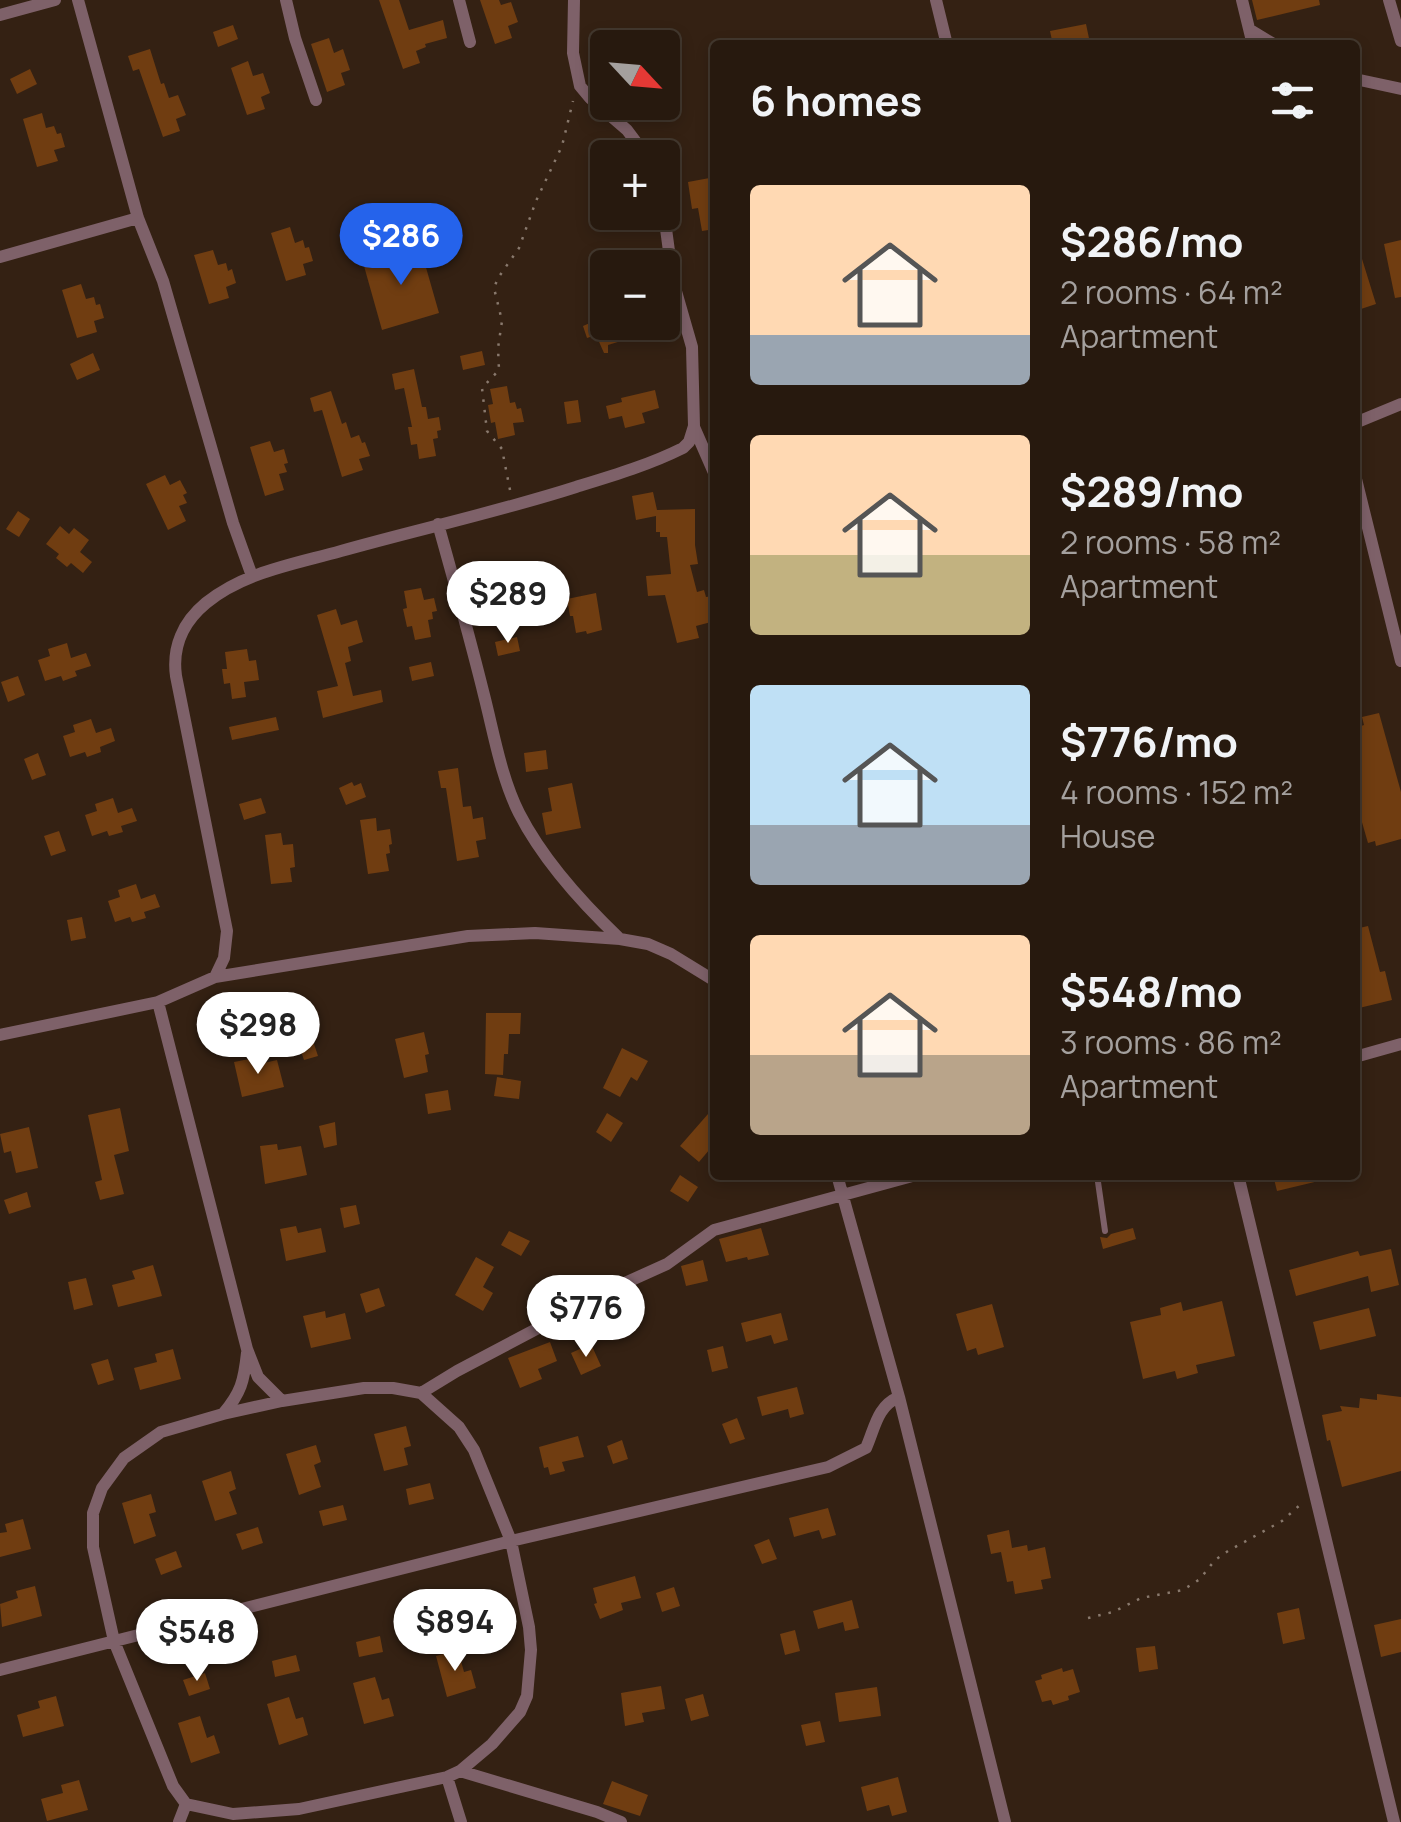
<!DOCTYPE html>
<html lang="en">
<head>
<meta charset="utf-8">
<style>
	body { margin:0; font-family:Manrope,sans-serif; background:#2f2217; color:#f1f3f6; height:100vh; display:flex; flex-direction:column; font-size:38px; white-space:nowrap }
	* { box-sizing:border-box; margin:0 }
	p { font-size:32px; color:#a4a09e }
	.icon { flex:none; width:55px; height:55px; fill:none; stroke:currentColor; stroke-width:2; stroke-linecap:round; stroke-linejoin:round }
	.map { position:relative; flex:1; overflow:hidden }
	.sheet { position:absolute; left:710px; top:40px; width:650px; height:1140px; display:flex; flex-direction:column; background:#27190e; border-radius:10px; box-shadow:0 5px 15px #0003,0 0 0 2px #43382e }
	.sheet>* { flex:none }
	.needle { width:65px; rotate:116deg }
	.controls { position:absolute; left:590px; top:30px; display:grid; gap:20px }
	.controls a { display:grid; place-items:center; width:90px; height:90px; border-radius:10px; background:#27190e; box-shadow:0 5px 15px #0003,0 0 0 2px #43382e; font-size:50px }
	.price { position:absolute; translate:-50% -85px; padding:0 22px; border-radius:35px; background:#fff; color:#222; font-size:32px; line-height:65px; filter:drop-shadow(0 2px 5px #0008) }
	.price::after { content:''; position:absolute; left:50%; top:60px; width:30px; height:22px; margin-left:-15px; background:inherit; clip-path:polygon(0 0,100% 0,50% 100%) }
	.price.active { background:#2563eb; color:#fff }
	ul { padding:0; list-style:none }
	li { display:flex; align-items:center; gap:30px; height:250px; padding:0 40px }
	li span { display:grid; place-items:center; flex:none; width:280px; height:200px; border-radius:10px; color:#555 }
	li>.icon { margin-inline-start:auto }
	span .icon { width:120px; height:120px; fill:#fffc; stroke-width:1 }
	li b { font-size:42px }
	h2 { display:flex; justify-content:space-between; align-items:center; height:120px; padding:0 40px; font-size:42px }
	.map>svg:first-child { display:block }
</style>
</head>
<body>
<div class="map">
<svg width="1401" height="1822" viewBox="0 0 1401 1822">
	<rect width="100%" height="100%" fill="#342113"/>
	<path fill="#703d11" d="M379,0H399L409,30L443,20L447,38L425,44L426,47L416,51L420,63L403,69Z
		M480,0H499L501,5L511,2L518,22L508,26L512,38L495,44Z
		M1252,0H1319L1320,5L1257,20Z
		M1086,24L1090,43L1053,45L1050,31Z
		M233,25L238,39L218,47L213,32Z
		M329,38L334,53L343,49L350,70L341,73L345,85L327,92L311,44Z
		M150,49L161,84L164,83L169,98L178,95L186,115L176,119L180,131L163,137L139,69L133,71L128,56Z
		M248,61L253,76L263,73L270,93L261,97L265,109L247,115L231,68Z
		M30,69L37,84L17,94L10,79Z
		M42,113L46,128L54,126L57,134L61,133L65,147L54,150L58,161L37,167L23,119Z
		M715,177V229L702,231L698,208L692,209L688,182Z
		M290,227L295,243L303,240L305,248L309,247L313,261L303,264L306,275L286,281L271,233Z
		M1401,240V297L1395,298L1384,244Z
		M397,242L401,256L421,250L439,313L382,330L364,266L388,259L384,246Z
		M1355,246H1358L1376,304L1355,311Z
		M213,250L218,265L226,263L228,271L232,269L236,283L226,287L229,298L209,304L194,255Z
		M81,284L86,299L94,297L96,305L100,304L104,318L94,321L97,332L77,338L62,290Z
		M608,315V322H616L621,341L608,345V353H604L596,335L587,338L583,326Z
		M482,351L485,365L463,370L460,356Z
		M93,353L100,370L77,380L70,364Z
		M414,369L422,407H426L428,419L439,417L441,430L437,431L438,438L433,439L436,456L419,459L417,444L411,445L408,427H412L404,388L395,390L392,374Z
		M507,386L510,403L515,402L517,409L521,408L524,422L513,423L515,435L498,439L495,422L491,423L488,405L493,404L490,389Z
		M655,390L659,408L642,413L645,423L625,428L622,416L609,419L606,406L622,402L621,398Z
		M331,391L342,424L346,422L351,438L359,435L362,443L365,442L370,456L359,459L363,470L342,477L322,410L314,412L310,398Z
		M578,400L581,422L567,424L564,402Z
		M270,441L274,452L284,449L288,463L284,464L287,472L279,474L284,490L265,496L250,447Z
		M165,475L170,485L180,480L187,493L183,495L187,503L179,506L186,521L168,530L146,484Z
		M653,492L657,510L695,509V545L698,564L690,565L697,592L704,590L706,597L713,596L715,606V621L696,626L699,638L677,643L665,595L648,596L646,576L671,574L667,537H660V532H656V516L636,520L632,496Z
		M18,511L30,519L19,537L6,529Z
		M60,526L69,534L74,528L89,540L80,552L92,562L83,573L71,563L67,567L56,558L59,554L46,544Z
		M509,564L511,576L522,574L524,587L520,588L521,596L515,597L518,613L502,616L499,602L494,603L491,585L495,584L491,568Z
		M421,588L424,600L434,598L437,611L432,612L433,619L428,620L431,637L415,640L412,626L407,627L403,609L407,608L404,591Z
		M596,593L602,630L587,634L586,631L576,633L573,616H570L567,599Z
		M336,609L341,625L357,620L363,642L348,647L351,661L345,663L353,696L381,690L383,702L323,718L317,691L338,686L317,615Z
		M517,637L520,651L498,656L495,642Z
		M67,643L71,658L86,653L91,666L75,671L77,676L63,681L61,676L45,681L38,660L50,656L48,649Z
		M247,649L249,661L256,660L259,680L244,682L246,697L232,699L230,683L224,684L222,669H227L225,652Z
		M431,662L434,676L412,681L409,667Z
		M18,676L25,695L8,702L1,682Z
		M1379,713L1401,792V839L1376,846L1375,841L1368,843L1357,805L1355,806V728L1364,725L1362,717Z
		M276,717L279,730L232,740L229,727Z
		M91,719L96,733L111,728L115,741L100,747L101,752L87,757L85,752L70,757L63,736L75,732L73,725Z
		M546,750L548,769L526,772L524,753Z
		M38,753L46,775L32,780L24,759Z
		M458,768L463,807L471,806L473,819L483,817L486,839L476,841L479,857L457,861L446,788H441L438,771Z
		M352,782L354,786L361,783L366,797L346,805L339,788Z
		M572,783L581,828L546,835L542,813L552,811L548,788Z
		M113,798L118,813L132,808L137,821L121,826L123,832L109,836L107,831L92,836L85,815L97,811L95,804Z
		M261,798L266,813L244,820L239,804Z
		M376,818L377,831L390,829L392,844L389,845L390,853L386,854L389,871L368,874L360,820Z
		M59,831L66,851L51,856L44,836Z
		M281,833L283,845L293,844L295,867L290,868L292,882L271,884L265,835Z
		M136,884L141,899L155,894L160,907L144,912L146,918L132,922L130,917L115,922L108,901L120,897L118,890Z
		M82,917L86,938L71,941L67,920Z
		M1368,926L1380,972L1385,971L1392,1000L1355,1009V929Z
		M486,1013H521L520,1034H509L508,1054H504L503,1075L485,1074Z
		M424,1032L429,1054L425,1055L428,1072L404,1078L395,1039Z
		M311,1035L318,1056L304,1060L297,1040Z
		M622,1048L648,1061L637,1081L631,1077L620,1097L603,1088Z
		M254,1058L255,1065L277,1060L284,1087L242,1097L234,1062Z
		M497,1077L521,1081L519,1099L494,1096Z
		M448,1090L451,1110L428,1114L425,1094Z
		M715,1106V1143L699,1162L680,1146Z
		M120,1108L129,1151L114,1155L124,1194L100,1200L95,1182L102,1180L88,1115Z
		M607,1113L623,1123L611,1142L596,1132Z
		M335,1122L337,1145L324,1148L319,1126Z
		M29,1127L38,1168L16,1173L11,1151L4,1153L0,1134Z
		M277,1144L278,1150L301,1146L307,1175L265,1184L260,1146Z
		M680,1175L698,1187L688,1202L670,1191Z
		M1273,1175H1322L1323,1180L1277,1191Z
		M27,1192L31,1207L9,1214L4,1200Z
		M356,1205L360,1224L344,1228L340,1208Z
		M296,1226L298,1233L321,1228L326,1252L286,1261L280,1229Z
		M761,1228L769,1255L748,1260L747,1257L726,1262L719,1239Z
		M1133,1228L1136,1239L1103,1249L1100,1237L1107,1238L1111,1234Z
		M509,1231L530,1241L521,1256L501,1245Z
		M1391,1249L1399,1285L1371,1292L1368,1276L1296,1296L1289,1270L1358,1251L1360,1256Z
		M476,1257L494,1267L483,1287L493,1293L483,1311L455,1295Z
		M703,1260L708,1281L686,1286L681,1266Z
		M153,1265L162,1296L118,1307L112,1285L135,1279L132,1271Z
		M86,1278L93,1305L74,1310L68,1282Z
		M379,1288L385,1306L366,1313L360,1294Z
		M1222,1301L1235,1356L1196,1365L1198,1373L1177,1379L1175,1371L1143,1379L1130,1322L1161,1315L1160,1308L1181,1302L1183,1311Z
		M992,1304L1004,1347L978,1355L976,1348L967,1351L956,1314Z
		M1369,1308L1376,1336L1320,1350L1313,1322Z
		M325,1311L326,1318L345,1313L351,1339L311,1348L303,1316Z
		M781,1313L788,1340L774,1344L771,1335L746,1342L741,1323Z
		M550,1342L557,1361L538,1369L542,1379L520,1388L508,1358Z
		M591,1344L601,1366L581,1375L571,1353Z
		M723,1346L728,1368L712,1372L707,1350Z
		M173,1349L181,1379L140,1390L134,1368L157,1362L155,1354Z
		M108,1359L114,1380L98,1385L91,1364Z
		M797,1387L804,1414L790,1418L788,1409L762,1416L757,1397Z
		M1377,1394L1401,1397V1471L1342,1487L1330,1440L1327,1441L1322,1415L1342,1411L1340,1406L1359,1408L1360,1398L1377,1400Z
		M737,1418L745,1439L730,1444L722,1424Z
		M406,1426L411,1446L404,1448L408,1465L384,1471L374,1434Z
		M578,1436L584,1457L562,1462L565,1471L550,1475L548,1467L544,1468L539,1447Z
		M622,1440L628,1459L613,1464L607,1446Z
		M316,1445L321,1462L314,1465L321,1487L299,1495L286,1454Z
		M231,1471L236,1489L229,1492L237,1514L215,1521L202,1481Z
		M430,1483L434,1499L409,1505L406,1489Z
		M151,1494L156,1512L149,1514L156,1536L134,1544L122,1503Z
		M343,1505L347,1520L323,1526L319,1511Z
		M828,1508L836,1535L822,1539L819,1530L794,1537L789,1518Z
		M23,1519L31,1549L0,1557V1533L7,1532L5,1524Z
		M258,1527L263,1543L242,1550L236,1534Z
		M1009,1530L1012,1548L1027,1545L1028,1551L1045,1547L1051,1578L1041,1580L1043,1589L1015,1594L1013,1581L1007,1582L1001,1552L991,1554L987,1535Z
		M769,1539L777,1559L762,1564L754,1545Z
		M176,1551L182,1567L161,1575L155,1559Z
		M635,1576L641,1598L621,1603L623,1610L600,1619L594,1604L597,1603L593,1588Z
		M35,1586L42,1616L2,1627L0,1604L18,1598L16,1591Z
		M674,1587L680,1606L662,1612L656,1593Z
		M852,1600L859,1628L845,1631L843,1622L818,1629L813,1611Z
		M1299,1608L1305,1639L1283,1644L1277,1613Z
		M465,1615L469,1631L445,1637L441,1621Z
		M1401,1619V1652L1381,1657L1374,1625Z
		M795,1630L800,1651L785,1655L780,1634Z
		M380,1636L383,1652L359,1657L356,1642Z
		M1155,1646L1158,1669L1139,1672L1136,1648Z
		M458,1650L464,1672L471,1670L476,1688L447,1697L436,1656Z
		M296,1655L300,1671L275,1677L272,1661Z
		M1062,1668L1063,1672L1073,1669L1080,1692L1068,1696L1069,1700L1053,1705L1051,1700L1042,1702L1035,1681L1042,1679L1041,1675Z
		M205,1673L210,1689L189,1696L183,1680Z
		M375,1677L382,1700L389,1698L394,1716L364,1724L353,1683Z
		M661,1686L665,1709L642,1713L644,1722L625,1726L621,1693Z
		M877,1687L881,1716L839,1722L835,1693Z
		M703,1694L709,1716L691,1721L685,1699Z
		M56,1696L64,1726L23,1737L17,1715L40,1708L38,1701Z
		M289,1697L296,1719L303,1717L308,1735L279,1745L267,1704Z
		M200,1716L207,1738L214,1735L220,1753L191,1763L178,1723Z
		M820,1721L825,1742L806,1746L801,1725Z
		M898,1777L907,1812L892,1816L889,1805L867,1811L861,1787Z
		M79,1780L88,1810L47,1821L41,1799L63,1793L61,1785Z
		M612,1781L648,1795L640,1816L603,1804Z"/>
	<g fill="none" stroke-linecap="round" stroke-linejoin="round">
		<path stroke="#89796d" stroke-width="2.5" stroke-dasharray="2.5 8" stroke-linecap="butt" d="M510,490L502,449L487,431L482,388L499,370L498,348L502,321L494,288L498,278L519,248L536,201L562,146L573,101
			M1088,1618L1113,1612L1141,1598L1183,1590L1200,1579L1215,1560L1228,1551L1282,1521L1301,1504"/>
		<path stroke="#7e6169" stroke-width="6" d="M1097,1175L1105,1231"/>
		<path stroke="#7e6169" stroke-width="12" d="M78,0L138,218L163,281L233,523L252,576
			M286,0L295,38L316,100
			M459,0L470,42
			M574,0L573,53L580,86L590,98L627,130L648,158
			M936,0L947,45
			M1242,0L1253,45
			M1389,0L1401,41
			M0,15L55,0
			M1250,30L1275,45
			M1355,79L1401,89
			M0,257L138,218
			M1355,423L1401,404
			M694,427L715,475
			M1355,475L1401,661
			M438,524C454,581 470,638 484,695C494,734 501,777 519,813C543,860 582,903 620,939
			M215,977L224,958L227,931L176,676C172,647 183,622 206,603C244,572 295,564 341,551C419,529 498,512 576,487C612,476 649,465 683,448L689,442L694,426L692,347L673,281L662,199
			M158,1002L247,1349L258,1377L282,1401
			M0,1035L158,1002L215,977L468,936L535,933L620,939L648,944L671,954L715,981
			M1355,1057L1401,1044
			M837,1175L899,1397L1005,1822
			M1238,1175L1394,1822
			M421,1393L457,1371L616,1287L667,1264L714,1230L916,1175
			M223,1414C241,1393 244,1381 247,1353
			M0,1670L511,1541L828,1467L866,1448C875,1428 877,1406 899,1397
			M460,1771L597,1812L621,1822
			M447,1777L461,1822
			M179,1822L186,1804L173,1786L114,1641L93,1547V1513L102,1488L124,1458L161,1432L223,1414L282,1401L364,1388H393L421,1393L459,1427L474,1450L511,1541L529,1627L531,1650L527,1696L520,1712L492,1744L460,1771L447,1777L299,1809L233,1814L186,1804"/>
	</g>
</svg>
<div class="controls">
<a><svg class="needle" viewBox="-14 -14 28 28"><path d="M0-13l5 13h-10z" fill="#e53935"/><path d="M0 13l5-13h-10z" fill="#a4a09e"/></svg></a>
<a>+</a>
<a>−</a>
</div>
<b class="price active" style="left:401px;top:288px">$286</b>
<b class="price" style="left:508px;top:646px">$289</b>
<b class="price" style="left:258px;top:1077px">$298</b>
<b class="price" style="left:586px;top:1360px">$776</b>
<b class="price" style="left:455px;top:1674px">$894</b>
<b class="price" style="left:197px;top:1684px">$548</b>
<section class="sheet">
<h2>6 homes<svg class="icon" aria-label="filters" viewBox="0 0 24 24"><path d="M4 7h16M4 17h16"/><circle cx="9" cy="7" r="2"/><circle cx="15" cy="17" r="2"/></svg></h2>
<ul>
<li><span style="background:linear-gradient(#ffd9b3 75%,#9aa5b1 0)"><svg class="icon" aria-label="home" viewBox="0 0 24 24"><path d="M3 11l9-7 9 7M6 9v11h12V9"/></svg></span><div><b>$286/mo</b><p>2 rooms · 64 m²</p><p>Apartment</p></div></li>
<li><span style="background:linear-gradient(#ffd9b3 60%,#c2b280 0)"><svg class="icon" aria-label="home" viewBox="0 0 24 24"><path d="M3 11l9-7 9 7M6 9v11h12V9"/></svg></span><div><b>$289/mo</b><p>2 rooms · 58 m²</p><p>Apartment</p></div></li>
<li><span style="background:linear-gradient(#bfe0f5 70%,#9aa5b1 0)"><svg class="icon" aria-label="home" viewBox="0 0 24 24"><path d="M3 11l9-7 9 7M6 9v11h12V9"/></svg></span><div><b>$776/mo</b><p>4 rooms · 152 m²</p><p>House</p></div></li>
<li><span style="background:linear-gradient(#ffd9b3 60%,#b9a48a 0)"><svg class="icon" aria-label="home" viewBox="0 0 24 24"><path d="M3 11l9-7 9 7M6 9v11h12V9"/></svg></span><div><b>$548/mo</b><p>3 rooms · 86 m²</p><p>Apartment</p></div></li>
</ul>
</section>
</div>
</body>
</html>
